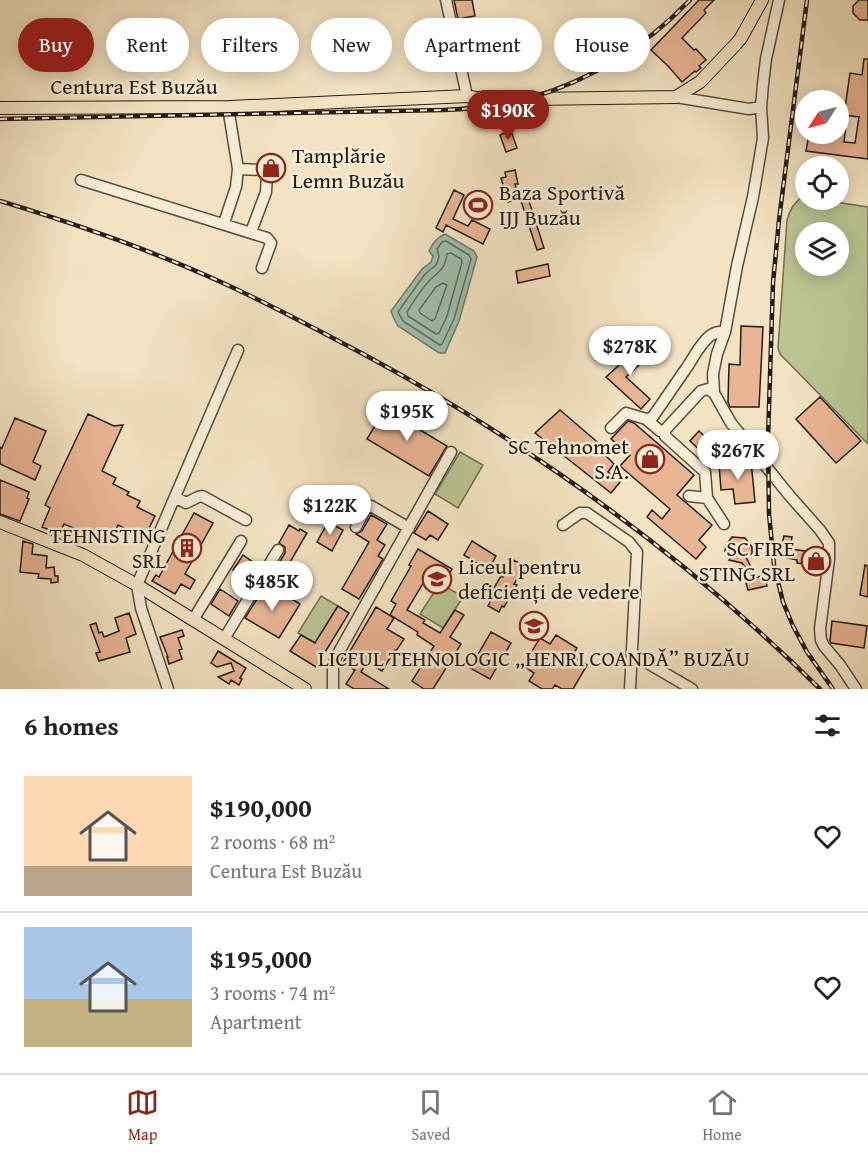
<!DOCTYPE html>
<html lang="en">
<head>
<meta charset="utf-8">
<style>
	body { margin:0; font-family:"Gentium Book Plus",serif; background:#f6f6f6; color:#222; height:100vh; display:flex; flex-direction:column; font-size:22px; white-space:nowrap }
	* { box-sizing:border-box; margin:0 }
	p { font-size:20px; color:#767676 }
	.icon { flex:none; width:33px; height:33px; fill:none; stroke:currentColor; stroke-width:2; stroke-linecap:round; stroke-linejoin:round }
	.map { position:relative; height:689px; overflow:hidden }
	.panel { display:flex; flex-direction:column; background:#fff; flex:1 }
	.panel>* { flex:none }
	.banner { position:absolute; left:18px; top:18px; width:832px; height:54px; display:flex; gap:12px }
	.needle { width:39px; rotate:234deg }
	.tools { position:absolute; left:795px; top:90px; display:grid; gap:12px }
	.tools a { display:grid; place-items:center; width:54px; height:54px; border-radius:50%; background:#fff; box-shadow:0 3px 15px #0003; font-size:30px }
	.price { position:absolute; translate:-50% -51px; padding:0 14px; border-radius:21px; background:#fff; color:#222; font-size:20px; line-height:39px; filter:drop-shadow(0 2px 3px #0008) }
	.price::after { content:''; position:absolute; left:50%; top:36px; width:18px; height:14px; margin-left:-9px; background:inherit; clip-path:polygon(0 0,100% 0,50% 100%) }
	.price.active { background:#8f2418; color:#fff }
	ul { padding:0; list-style:none }
	li { display:flex; align-items:center; gap:18px; height:150px; padding:0 24px }
	li+li { border-top:2px solid #e0e0e0 }
	li span { display:grid; place-items:center; flex:none; width:168px; height:120px; border-radius:0px; color:#555 }
	li>.icon { margin-inline-start:auto }
	span .icon { width:72px; height:72px; fill:#fffc; stroke-width:1 }
	li b { font-size:26px }
	h2 { display:flex; justify-content:space-between; align-items:center; height:72px; padding:0 24px; font-size:26px }
	.pill { padding:0 21px; border-radius:27px; background:#fff; box-shadow:0 3px 15px #0003; font-size:21px; line-height:54px }
	.pill.active { background:#8f2418; color:#fff }
	.dock { display:flex; justify-content:space-around; align-items:center; height:84px; border-top:2px solid #e0e0e0; background:#fff; font-size:16px; color:#767676 }
	.dock a { display:grid; justify-items:center; gap:3px }
	.dock .active { color:#8f2418 }
	.map>svg:first-child { display:block }
</style>
</head>
<body>
<div class="map">
<svg width="868" height="689" viewBox="0 0 868 689">
	<rect width="100%" height="100%" fill="#f3e3c2"/>
	<filter id="stains"><feTurbulence type="fractalNoise" baseFrequency=".00333" numOctaves="4"/><feColorMatrix values="0 0 0 0 .2 0 0 0 0 .09 0 0 0 0 .02 0 0 0 .5 -.17"/></filter>
	<radialGradient id="worn" r=".72"><stop offset=".6" stop-color="#630" stop-opacity="0"/><stop offset="1" stop-color="#630" stop-opacity=".3"/></radialGradient>
	<path fill="#bbc493" stroke="#707052" stroke-width="1.5" fill-rule="evenodd" d="M803,196L805,197L806,200H823L868,207V444L780,354L778,348L787,220C790,209 794,203 803,196ZM838,232V266H806V232Z
		M460,452L483,465L458,508L435,494Z
		M440,583L463,597L443,628L420,614Z
		M321,596L338,606L315,643L298,633Z"/>
	<path fill="#9dbfac" stroke="#6d7e6e" stroke-width="1.5" d="M445,234L474,251L477,257L459,321L445,353H439L398,326L394,319L391,311L422,269L431,262L433,256L429,251C433,243 436,238 445,234Z"/>
	<g fill="none" stroke-linecap="round" stroke-linejoin="round">
		<path stroke="#626e5e" stroke-width="1.5" d="M446,241L469,255L471,259L454,319L442,344L440,345L403,321L398,312L425,274L436,265L439,257L437,249L442,242Z
			M451,253L461,259L462,262L447,316L439,333L436,334L408,316L407,312C413,302 421,290 429,281C439,271 445,270 447,254Z
			M443,283L447,285L435,319L432,321L420,313L419,310L436,287Z"/>
	</g>
	<path fill="#e9b594" stroke="#261c10" stroke-width="1.5" d="M454,0H472L475,16L458,19Z
		M699,0H714L704,10L706,13L682,38L694,50L696,49L706,60L699,66L701,68L696,72L695,71L682,82L668,66L651,50Z
		M859,0H868V20H860L853,13V6Z
		M864,59H868V159L806,151L809,134H838V125L846,126L844,142L855,143L859,117L844,115L850,73L862,75Z
		M511,131L517,148L506,152L500,135Z
		M515,170L518,184H515L519,199L508,202L501,178L506,177L505,172Z
		M454,190L464,195L453,219L468,226L472,220L490,229L483,244L446,225L443,232L436,228Z
		M528,198L544,248L537,250L521,201Z
		M548,264L550,276L518,283L516,271Z
		M741,326L763,327L759,407H730L728,402L729,364L740,365Z
		M641,345L650,355L626,377L650,399L641,409L606,377Z
		M820,397L861,441L836,463L796,419Z
		M385,409L447,446L429,476L367,439Z
		M560,410L609,452L606,456L614,464L608,472L620,482L611,493L535,433Z
		M88,414L114,426L123,425L102,471L116,478L113,484L129,492L127,495L140,501L137,507L155,516L144,538L118,525L111,539L93,530L90,535L64,524L59,534L42,527L50,508L45,505Z
		M15,418L46,431L33,462L41,466L35,480L0,464V447L2,448Z
		M628,421L634,423L694,475L677,495L712,525L699,540L706,547L696,559L647,517L652,510L662,519L670,509L620,466L630,455L611,439Z
		M699,431L716,447L707,457L690,441Z
		M751,461L755,502L735,504L733,489L721,490L719,464Z
		M0,480L29,492L27,498L29,499L20,521L0,514Z
		M428,511L448,524L438,540L430,535L426,540L414,533Z
		M194,513L213,523L185,574L195,580L190,589L181,584L175,594L152,581L156,575L159,577Z
		M371,515L387,524L377,540L385,545L378,556L383,559L359,599L342,589L369,542L356,534L362,531Z
		M328,522L343,530L332,551L317,542Z
		M289,525L299,531L300,529L307,533L283,574L287,577L285,580L273,573L285,553V547L279,543Z
		M784,536L792,537L790,549L821,553L819,566L797,563V560L779,556Z
		M732,537L745,538L752,547V554L744,553L754,573L751,575L742,563L729,560L736,553L725,551L726,545Z
		M23,541L33,544L32,554L47,556L46,568L54,567L55,576H58V582L51,583V579L38,578L39,574L20,572Z
		M472,541L496,556L488,570L464,555Z
		M418,549L452,569L443,585L428,575L407,610L425,620L423,623L440,633L455,610L464,615L450,637L461,644L433,689H424L412,681L434,646L417,635L418,632L390,615L396,604L391,601L411,566L409,565Z
		M243,555L257,565L248,579L247,578L244,582L234,575L237,572L233,570Z
		M513,560L525,566L514,584L517,585L504,607L502,606L499,612L488,606L491,600L488,598L501,576L503,577Z
		M865,565L868,566V597L860,595Z
		M765,575L767,586L748,590L746,583L755,580L754,578Z
		M264,588L266,590L268,588L286,599H292L300,604L279,638L245,618Z
		M220,589L238,601L229,616L211,604Z
		M338,606L349,613L316,667L290,651L301,635L315,643Z
		M376,607L394,618L387,629L404,639L396,651L395,650L382,671L367,662L361,672L389,689H354L346,684L355,670L343,663Z
		M129,613L136,634L126,638L130,652L99,661L96,653L100,652L90,625L96,623L99,633L102,632L104,637L119,631L115,618Z
		M832,621L867,626L864,648L831,643L830,641Z
		M182,630L184,636L178,638L182,649L179,650L182,659L169,664L167,657H168L160,637Z
		M491,632L511,643L490,679L470,668Z
		M556,635L577,648L572,656L587,665L573,689H562L555,685L552,689H542L529,681L534,673L523,666L540,638L550,644Z
		M218,651L246,668L240,678L242,679L239,685L231,680L229,684L218,677L234,671L231,663L217,667L211,663Z"/>
	<g fill="none" stroke-linecap="round" stroke-linejoin="round">
		<g stroke="#594e3c" stroke-width="13">
			<path id="minor" d="M446,0L467,96
				M779,0L766,59L763,84L761,107L763,138L753,197L737,266L725,332L717,354L713,374L714,393L731,423L789,495L820,530L829,543V559L820,629L821,640L824,646L840,665L856,689
				M676,97L749,109L761,107
				M238,169L264,170L267,173L266,192L251,232
				M81,180L267,238L271,243L262,268
				M224,223L236,187L238,169L228,107
				M714,393L708,389L701,391L665,430V436L705,472L707,498L724,524
				M646,419L652,418C663,402 674,386 685,370C694,358 699,344 711,335C716,332 719,331 725,332
				M611,428L626,413L646,419L660,431
				M689,496L707,498
				M175,497L186,503L198,497L202,496L246,520
				M563,525L580,513H587L629,542L637,552L630,689
				M356,527L366,508L371,506L409,528
				M262,576L290,592L301,574
				M193,620L241,541
				M224,639L278,550
				M632,654L692,689
				M168,689L141,608L137,585L238,350
				M333,689V667L335,659L451,452"/>
		</g>
		<g stroke="#261c10" stroke-width="14">
			<path id="major" d="M0,108L230,107L467,96L476,98L501,97L530,99L676,97L700,82L736,44L741,38L762,0
				M0,522L83,555L137,585L305,689"/>
		</g>
		<use href="#minor" stroke="#f7edd7" stroke-width="10"/>
		<use href="#major" stroke="#f3e3c2" stroke-width="12"/>
		<g stroke="#261c10" stroke-width="4.5">
			<path id="rail" d="M807,0L779,220L773,283L768,438L769,514L774,565L783,602L793,626L807,652L833,689
				M0,119L444,110C469,109 492,106 517,101C521,100 526,100 530,98C591,80 646,46 690,0
				M0,201C76,224 151,250 223,283C271,305 318,330 365,355C532,445 685,556 820,689"/>
		</g>
		<use href="#rail" stroke="#f7edd7" stroke-width="2" stroke-dasharray="7" stroke-linecap="butt"/>
	</g>
	<defs>
		<g id="shop-ring" transform="scale(1.5)"><circle r="9.5" fill="#f7edd7" stroke="#8f2418" stroke-width="1.5"/><path d="M-5-2.5h2.3a2.7 3.5 0 0 1 5.4 0H5L5.5 6h-11ZM-1.5-2.5h3a1.5 2.3 0 0 0-3 0Z" fill="#8f2418"/></g>
		<g id="stadium-ring" transform="scale(1.5)"><circle r="9.5" fill="#f7edd7" stroke="#8f2418" stroke-width="1.5"/><path d="M0-5a6.5 5 0 1 0 0 10a6.5 5 0 1 0 0-10ZM-3.5-1.8h7v3.6h-7Z" fill="#8f2418"/></g>
		<g id="building-ring" transform="scale(1.5)"><circle r="9.5" fill="#f7edd7" stroke="#8f2418" stroke-width="1.5"/><path d="M-4-6H4V6H1V3H-1V6H-4ZM-2.5-4.3h1.7v1.8h-1.7ZM.8-4.3h1.7v1.8H.8ZM-2.5-1h1.7V.8h-1.7ZM.8-1h1.7V.8H.8Z" fill="#8f2418"/></g>
		<g id="school-ring" transform="scale(1.5)"><circle r="9.5" fill="#f7edd7" stroke="#8f2418" stroke-width="1.5"/><path d="M0-5L7-2L0 1L-7-2ZM-4 1L0 2.5L4 1V4Q0 6-4 4Z" fill="#8f2418"/></g>
	</defs>
	<g fill-rule="evenodd">
		<use href="#shop-ring" x="271" y="168"/>
		<use href="#stadium-ring" x="478" y="205"/>
		<use href="#shop-ring" x="650" y="459"/>
		<use href="#building-ring" x="187" y="548"/>
		<use href="#shop-ring" x="816" y="561"/>
		<use href="#school-ring" x="437" y="579"/>
		<use href="#school-ring" x="534" y="626"/>
	</g>
	<g text-anchor="middle" stroke-width="5" stroke-linejoin="round" paint-order="stroke">
		<g font-size="22" fill="#261c10" stroke="#f7edd7">
			<text x="134" y="94">Centura Est Buzău</text>
		</g>
		<g font-size="22" fill="#261c10" stroke="#f7edd7" text-anchor="start">
			<text x="292" y="163">Tamplărie<tspan x="292" dy="25">Lemn Buzău</tspan></text>
			<text x="499" y="200">Baza Sportivă<tspan x="499" dy="25">IJJ Buzău</tspan></text>
			<text x="629" y="454" text-anchor="end">SC Tehnomet<tspan x="629" dy="25">S.A.</tspan></text>
			<text x="166" y="543" text-anchor="end">TEHNISTING<tspan x="166" dy="25">SRL</tspan></text>
			<text x="795" y="556" text-anchor="end">SC FIRE<tspan x="795" dy="25">STING SRL</tspan></text>
			<text x="458" y="574">Liceul pentru<tspan x="458" dy="25">deficienți de vedere</tspan></text>
			<text x="534" y="666" text-anchor="middle">LICEUL TEHNOLOGIC „HENRI COANDĂ” BUZĂU</text>
		</g>
	</g>
	<rect width="100%" height="100%" filter="url(#stains)"/>
	<rect width="100%" height="100%" fill="url(#worn)"/>
</svg>
<div class="tools">
<a><svg class="needle" viewBox="-14 -14 28 28"><path d="M0-13l5 13h-10z" fill="#e53935"/><path d="M0 13l5-13h-10z" fill="#767676"/></svg></a>
<a><svg class="icon" aria-label="locate" viewBox="0 0 24 24"><circle cx="12" cy="12" r="6"/><path d="M12 2v4M12 18v4M2 12h4M18 12h4"/></svg></a>
<a><svg class="icon" aria-label="layers" viewBox="0 0 24 24"><path d="M12 4l9 5-9 5-9-5zM3 14l9 5 9-5"/></svg></a>
</div>
<b class="price active" style="left:508px;top:141px">$190K</b>
<b class="price" style="left:630px;top:377px">$278K</b>
<b class="price" style="left:407px;top:442px">$195K</b>
<b class="price" style="left:738px;top:481px">$267K</b>
<b class="price" style="left:330px;top:536px">$122K</b>
<b class="price" style="left:272px;top:612px">$485K</b>
<div class="banner">
<a class="pill active">Buy</a>
<a class="pill">Rent</a>
<a class="pill">Filters</a>
<a class="pill">New</a>
<a class="pill">Apartment</a>
<a class="pill">House</a>
</div>
</div>
<section class="panel">
<h2>6 homes<svg class="icon" aria-label="filters" viewBox="0 0 24 24"><path d="M4 7h16M4 17h16"/><circle cx="9" cy="7" r="2"/><circle cx="15" cy="17" r="2"/></svg></h2>
<ul>
<li><span style="background:linear-gradient(#ffd9b3 75%,#b9a48a 0)"><svg class="icon" aria-label="home" viewBox="0 0 24 24"><path d="M3 11l9-7 9 7M6 9v11h12V9"/></svg></span><div><b>$190,000</b><p>2 rooms · 68 m²</p><p>Centura Est Buzău</p></div><svg class="icon" aria-label="heart" viewBox="0 0 24 24"><path d="M12 20l-8-8c-3-5 5-10 8-4 3-6 11-1 8 4z"/></svg></li>
<li><span style="background:linear-gradient(#a9c7e8 60%,#c2b280 0)"><svg class="icon" aria-label="home" viewBox="0 0 24 24"><path d="M3 11l9-7 9 7M6 9v11h12V9"/></svg></span><div><b>$195,000</b><p>3 rooms · 74 m²</p><p>Apartment</p></div><svg class="icon" aria-label="heart" viewBox="0 0 24 24"><path d="M12 20l-8-8c-3-5 5-10 8-4 3-6 11-1 8 4z"/></svg></li>
</ul>
</section>
<nav class="dock">
<a class="active"><svg class="icon" aria-label="map" viewBox="0 0 24 24"><path d="M3 6l6-2 6 2 6-2v14l-6 2-6-2-6 2zM9 4v14M15 6v14"/></svg>Map</a>
<a><svg class="icon" aria-label="saved" viewBox="0 0 24 24"><path d="M7 4h10v16l-5-4-5 4z"/></svg>Saved</a>
<a><svg class="icon" aria-label="home" viewBox="0 0 24 24"><path d="M3 11l9-7 9 7M6 9v11h12V9"/></svg>Home</a>
</nav>
</body>
</html>
